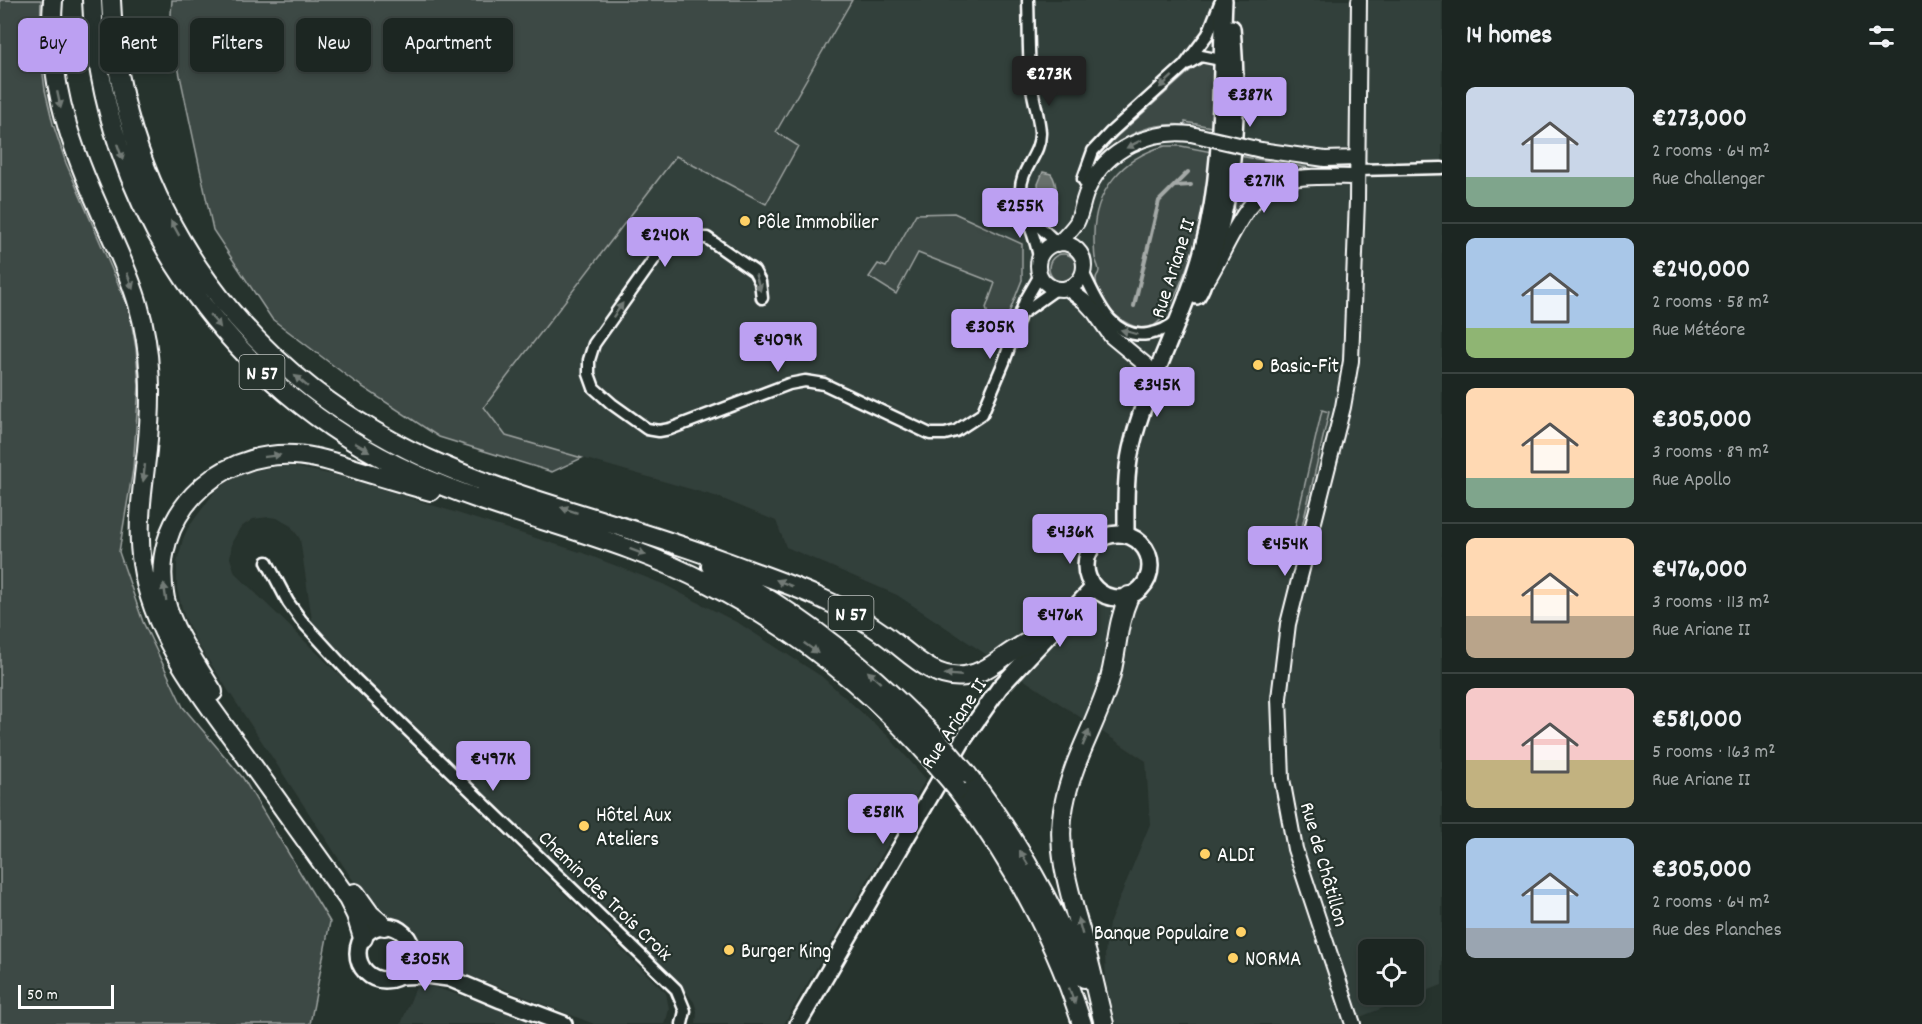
<!DOCTYPE html>
<html lang="en">
<head>
<meta charset="utf-8">
<style>
	body { margin:0; font-family:Dekko,sans-serif; background:#252e2a; color:#f1f3f6; height:100vh; display:flex; flex-direction:column; font-size:22px; white-space:nowrap }
	* { box-sizing:border-box; margin:0 }
	p { font-size:20px; color:#a0a5a5 }
	.icon { flex:none; width:33px; height:33px; fill:none; stroke:currentColor; stroke-width:2; stroke-linecap:round; stroke-linejoin:round }
	.map { position:relative; flex:1; overflow:hidden }
	.side { display:flex; flex-direction:column; background:#1c2622; width:480px }
	.side>* { flex:none }
	.hud { position:absolute; left:18px; top:18px; width:570px; height:54px; display:flex; gap:12px }
	.buttons { position:absolute; left:1358px; top:939px; display:grid; gap:12px }
	.buttons a { display:grid; place-items:center; width:66px; height:66px; border-radius:9px; background:#1c2622; box-shadow:0 3px 9px #0003,0 0 0 2px #3a4340; font-size:30px }
	.scale { position:absolute; left:18px; bottom:15px; width:96px; box-sizing:border-box; padding-left:6px; border:3px solid #fff; border-top:0; font-size:16px; line-height:21px; white-space:nowrap; color:#fff; -webkit-text-stroke:4px #26332d; paint-order:stroke }
	.price { position:absolute; translate:-50% -51px; padding:0 14px; border-radius:6px; background:#bca0f2; color:#111; font-size:20px; line-height:39px; filter:drop-shadow(0 2px 3px #0008) }
	.price::after { content:''; position:absolute; left:50%; top:36px; width:18px; height:14px; margin-left:-9px; background:inherit; clip-path:polygon(0 0,100% 0,50% 100%) }
	.price.selected { background:#222; color:#fff }
	ul { padding:0; list-style:none }
	li { display:flex; align-items:center; gap:18px; height:150px; padding:0 24px }
	li+li { border-top:2px solid #3a4340 }
	li span { display:grid; place-items:center; flex:none; width:168px; height:120px; border-radius:9px; color:#555 }
	li>.icon { margin-inline-start:auto }
	span .icon { width:72px; height:72px; fill:#fffc; stroke-width:1 }
	li b { font-size:26px }
	h2 { display:flex; justify-content:space-between; align-items:center; height:72px; padding:0 24px; font-size:26px }
	.pill { padding:0 21px; border-radius:9px; background:#1c2622; box-shadow:0 3px 9px #0003,0 0 0 2px #3a4340; font-size:21px; line-height:54px }
	.pill.selected { background:#bca0f2; color:#111 }
	main { display:flex; flex:1; min-height:0 }
	.map>svg:first-child { display:block }
</style>
</head>
<body>
<main>
<div class="map">
<svg width="1442" height="1024" viewBox="0 0 1442 1024">
	<rect width="100%" height="100%" fill="#26332d"/>
	<filter id="ink" filterUnits="userSpaceOnUse"><feTurbulence type="fractalNoise" baseFrequency=".0167" numOctaves="2"/><feDisplacementMap in="SourceGraphic" scale="12" xChannelSelector="R" yChannelSelector="G"/><feConvolveMatrix kernelMatrix="1 2 1 2 8 2 1 2 1" color-interpolation-filters="sRGB"/></filter>
	<g filter="url(#ink)">
		<path fill="#333f3a" fill-rule="evenodd" d="M852,0H1442V985L1342,1024H1116L1106,984L1105,953L1109,924L1150,824L1146,761L897,595L786,547L776,521L718,497L506,436L484,408L676,156L766,204L776,132ZM1368,950H1413V994H1368Z
			M285,465L344,477L583,553L663,584L740,624L821,676L887,735L926,779L784,1024H696L697,1011L694,1002L687,993L651,959L313,627L300,539L291,526L277,518L269,517L253,519L240,528L232,542L230,558L235,573L666,993L669,1009L667,1017L664,1024H594L463,973L440,961L421,948L416,937L409,930L397,923L387,920L358,888L197,643L184,616L177,589V563L183,539L188,528L216,490L243,473Z
			M418,982L474,1000L538,1024H401Z"/>
		<path fill="#3e4944" stroke="#9ea4a2" stroke-width="1.5" d="M0,0H41L40,50L45,90L53,124L66,163L129,309L136,348L139,386L133,469L119,552L143,622L183,707L243,778L330,922L310,1024H0Z
			M172,0H852L776,132L798,146L766,204L676,156L484,407L506,436L582,458L552,472L439,437L355,382L272,319L213,230L170,29Z
			M1201,61L1214,63L1216,70L1217,128L1185,122V125C1145,122 1128,135 1097,157L1103,149Z
			M1165,146H1181L1212,152C1210,171 1209,192 1205,211C1199,234 1174,316 1153,326C1129,336 1097,303 1096,280C1096,273 1098,277 1099,271C1099,267 1096,262 1095,258C1094,250 1094,243 1094,235C1094,191 1123,157 1165,146Z
			M1239,156L1309,168L1316,171L1296,172L1237,217L1234,205Z
			M954,213L1022,244V280L1003,328L990,322L986,308L995,283L918,253L896,294L869,277L878,264L886,267L916,214Z
			M1049 268a14 14 0 1 1 28 0a14 14 0 1 1-28 0Z
			M1322,410L1329,412L1302,527H1295Z"/>
		<path fill="#67706c" stroke="#a4a9a7" stroke-width="1.5" d="M1043,172L1051,174C1057,182 1058,200 1054,208L1048,210L1041,205L1038,184Z"/>
		<g fill="none" stroke-linecap="round" stroke-linejoin="round">
			<path stroke="#a4a9a7" stroke-width="4" d="M1174,186L1191,185
				M1134,306L1159,201L1188,172"/>
			<g stroke="#fff" stroke-width="15">
				<path id="minor" d="M1028,0C1029,27 1028,55 1031,82C1033,99 1039,116 1040,132C1041,155 1019,170 1021,192C1023,215 1036,235 1039,258
					M1189,63L1201,56L1221,60L1225,66
					M1357,170L1442,168
					M1088,187L1083,179L1093,151L1111,132L1184,66L1208,34L1220,3
					M1028,216L1058,244
					M1083,272C1097,300 1111,340 1148,334C1160,332 1169,328 1177,320
					M762,298L760,282L754,271L707,238H680L664,245L594,344L589,360V374L594,388L612,404L647,429L659,431L670,429L789,384L805,381L824,384L930,434H945L956,431L982,414L1004,362L1025,301L1040,275
					M1021,314L1056,289
					M267,562L288,602L301,620L355,679L676,989L685,1011L682,1024"/>
			</g>
			<g stroke="#fff" stroke-width="18">
				<path id="tertiary" d="M1261,150L1325,159L1357,158
					M1038 266a23 23 0 1 1 46 0a23 23 0 1 1-46 0Z
					M1058,244C1064,237 1072,230 1077,222C1082,212 1083,198 1089,187C1106,149 1151,129 1191,134
					M1208,279C1228,247 1246,190 1287,180C1307,175 1336,177 1357,177
					M1067,288L1084,301L1095,313L1111,336L1146,365L1154,377
					M1353,1024L1295,849L1282,779L1279,698L1288,624L1343,407L1351,361L1357,200L1359,0"/>
			</g>
			<g stroke="#fff" stroke-width="20">
				<path id="secondary" d="M1197,296C1204,286 1206,273 1210,261C1236,187 1239,106 1232,28
					M1086 566a32 32 0 1 1 64 0a32 32 0 1 1-64 0Z
					M1126,535C1126,507 1125,477 1131,449C1147,380 1185,317 1203,248C1225,167 1220,83 1224,0
					M358 953a27 27 0 1 1 54 0a27 27 0 1 1-54 0Z
					M412,948L451,979L501,1000L564,1024
					M401,976L426,975L448,978
					M798,1024L963,740L1000,687L1094,587"/>
			</g>
			<g stroke="#fff" stroke-width="22">
				<path id="trunk" d="M53,0C47,74 67,137 97,204C111,237 128,269 138,304C152,352 152,400 147,450C143,487 136,525 142,563C153,637 202,696 245,755C279,803 314,851 348,899L356,915L363,938
					M92,0C100,204 228,389 413,473C509,517 615,534 709,584C796,629 872,690 936,764
					M111,0C119,211 251,385 444,466C535,505 632,526 724,561C778,581 836,599 882,633C907,650 932,681 965,676C986,673 999,659 1016,649C1031,640 1046,632 1061,624
					M711,566C806,616 872,671 945,748
					M213,692C195,662 173,633 165,599C148,518 215,451 294,455C314,456 333,462 352,468C378,476 404,484 431,491
					M967,774C1016,837 1053,905 1084,978
					M958,790C1012,861 1055,939 1082,1024
					M355,893L370,914L384,926
					M1104,1024C1097,997 1092,970 1084,944C1072,899 1054,852 1064,805C1072,762 1095,726 1108,685C1118,654 1115,628 1129,596"/>
			</g>
			<use href="#minor" stroke="#26332d" stroke-width="10"/>
			<use href="#tertiary" stroke="#26332d" stroke-width="14"/>
			<use href="#secondary" stroke="#26332d" stroke-width="15"/>
			<use href="#trunk" stroke="#26332d" stroke-width="18"/>
			<g stroke="#fff" stroke-width="18" stroke-linecap="butt">
				<path id="tertiary-bridge" d="M1191,134L1261,150"/>
			</g>
			<g stroke="#fff" stroke-width="22" stroke-linecap="butt">
				<path id="trunk-bridge" d="M945,748L967,774
					M936,764L958,790"/>
			</g>
			<use href="#tertiary-bridge" stroke="#26332d" stroke-width="14"/>
			<use href="#trunk-bridge" stroke="#26332d" stroke-width="18"/>
		</g>
		<defs><path id="oneway-solid" d="M-6-.8H1V-3.2L6.5 0L1 3.2V.8H-6Z" transform="scale(1.5)"/></defs>
		<g fill="#727a76">
			<use href="#oneway-solid" transform="translate(1166 82) rotate(138)"/>
			<use href="#oneway-solid" transform="translate(59 100) rotate(78)"/>
			<use href="#oneway-solid" transform="translate(1134 144) rotate(153)"/>
			<use href="#oneway-solid" transform="translate(120 152) rotate(71)"/>
			<use href="#oneway-solid" transform="translate(175 228) rotate(-119)"/>
			<use href="#oneway-solid" transform="translate(130 281) rotate(70)"/>
			<use href="#oneway-solid" transform="translate(758 283) rotate(74)"/>
			<use href="#oneway-solid" transform="translate(618 310) rotate(-55)"/>
			<use href="#oneway-solid" transform="translate(215 321) rotate(50)"/>
			<use href="#oneway-solid" transform="translate(1129 332) rotate(-165)"/>
			<use href="#oneway-solid" transform="translate(301 381) rotate(-140)"/>
			<use href="#oneway-solid" transform="translate(362 447) rotate(30)"/>
			<use href="#oneway-solid" transform="translate(272 456) rotate(-7)"/>
			<use href="#oneway-solid" transform="translate(144 473) rotate(96)"/>
			<use href="#oneway-solid" transform="translate(569 510) rotate(-162)"/>
			<use href="#oneway-solid" transform="translate(638 552) rotate(21)"/>
			<use href="#oneway-solid" transform="translate(784 583) rotate(-158)"/>
			<use href="#oneway-solid" transform="translate(165 592) rotate(-98)"/>
			<use href="#oneway-solid" transform="translate(811 648) rotate(36)"/>
			<use href="#oneway-solid" transform="translate(953 675) rotate(-175)"/>
			<use href="#oneway-solid" transform="translate(874 677) rotate(-138)"/>
			<use href="#oneway-solid" transform="translate(1086 738) rotate(-67)"/>
			<use href="#oneway-solid" transform="translate(1024 858) rotate(-121)"/>
			<use href="#oneway-solid" transform="translate(1080 926) rotate(-105)"/>
			<use href="#oneway-solid" transform="translate(1072 996) rotate(70)"/>
		</g>
	</g>
	<g fill="#ffd166" stroke="#26332d" stroke-width="2">
		<circle cx="745" cy="221" r="6"/>
		<circle cx="1258" cy="365" r="6"/>
		<circle cx="584" cy="826" r="6"/>
		<circle cx="1205" cy="854" r="6"/>
		<circle cx="1241" cy="932" r="6"/>
		<circle cx="729" cy="950" r="6"/>
		<circle cx="1233" cy="958" r="6"/>
	</g>
	<g text-anchor="middle" stroke-width="4.5" stroke-linejoin="round" paint-order="stroke">
		<g fill="#26332d" stroke="#bec2c0" stroke-width="1.5">
			<rect x="239.5" y="355" width="45" height="34" rx="4.5"/>
			<rect x="828.5" y="596" width="45" height="34" rx="4.5"/>
		</g>
		<g font-size="20" font-weight="bold" fill="#fff">
			<text x="262" y="379">N 57</text>
			<text x="851" y="620">N 57</text>
		</g>
		<g font-size="21" fill="#fff" stroke="#26332d" text-anchor="start">
			<text x="757" y="228">Pôle Immobilier</text>
			<text x="1270" y="372">Basic-Fit</text>
			<text x="596" y="821">Hôtel Aux<tspan x="596" dy="24">Ateliers</tspan></text>
			<text x="1217" y="861">ALDI</text>
			<text x="1229" y="939" text-anchor="end">Banque Populaire</text>
			<text x="741" y="957">Burger King</text>
			<text x="1245" y="965">NORMA</text>
		</g>
		<g font-size="21" fill="#fff" stroke="#26332d">
			<text transform="translate(1172 268) rotate(-72)" y="7">Rue Ariane II</text>
			<text transform="translate(953 723) rotate(-57)" y="7">Rue Ariane II</text>
			<text transform="translate(1325 864) rotate(74)" y="7">Rue de Châtillon</text>
			<text transform="translate(606 895) rotate(44)" y="7">Chemin des Trois Croix</text>
		</g>
	</g>
</svg>
<div class="buttons">
<a><svg class="icon" aria-label="locate" viewBox="0 0 24 24"><circle cx="12" cy="12" r="6"/><path d="M12 2v4M12 18v4M2 12h4M18 12h4"/></svg></a>
</div>
<div class="scale">50 m</div>
<b class="price selected" style="left:1049px;top:107px">€273K</b>
<b class="price" style="left:1250px;top:128px">€387K</b>
<b class="price" style="left:1264px;top:214px">€271K</b>
<b class="price" style="left:1020px;top:239px">€255K</b>
<b class="price" style="left:665px;top:268px">€240K</b>
<b class="price" style="left:990px;top:360px">€305K</b>
<b class="price" style="left:778px;top:373px">€409K</b>
<b class="price" style="left:1157px;top:418px">€345K</b>
<b class="price" style="left:1070px;top:565px">€436K</b>
<b class="price" style="left:1285px;top:577px">€454K</b>
<b class="price" style="left:1060px;top:648px">€476K</b>
<b class="price" style="left:493px;top:792px">€497K</b>
<b class="price" style="left:883px;top:845px">€581K</b>
<b class="price" style="left:425px;top:992px">€305K</b>
<div class="hud">
<a class="pill selected">Buy</a>
<a class="pill">Rent</a>
<a class="pill">Filters</a>
<a class="pill">New</a>
<a class="pill">Apartment</a>
</div>
</div>
<section class="side">
<h2>14 homes<svg class="icon" aria-label="filters" viewBox="0 0 24 24"><path d="M4 7h16M4 17h16"/><circle cx="9" cy="7" r="2"/><circle cx="15" cy="17" r="2"/></svg></h2>
<ul>
<li><span style="background:linear-gradient(#c9d6e8 75%,#7fa58c 0)"><svg class="icon" aria-label="home" viewBox="0 0 24 24"><path d="M3 11l9-7 9 7M6 9v11h12V9"/></svg></span><div><b>€273,000</b><p>2 rooms · 64 m²</p><p>Rue Challenger</p></div></li>
<li><span style="background:linear-gradient(#a9c7e8 75%,#8fb573 0)"><svg class="icon" aria-label="home" viewBox="0 0 24 24"><path d="M3 11l9-7 9 7M6 9v11h12V9"/></svg></span><div><b>€240,000</b><p>2 rooms · 58 m²</p><p>Rue Météore</p></div></li>
<li><span style="background:linear-gradient(#ffd9b3 75%,#7fa58c 0)"><svg class="icon" aria-label="home" viewBox="0 0 24 24"><path d="M3 11l9-7 9 7M6 9v11h12V9"/></svg></span><div><b>€305,000</b><p>3 rooms · 89 m²</p><p>Rue Apollo</p></div></li>
<li><span style="background:linear-gradient(#ffd9b3 65%,#b9a48a 0)"><svg class="icon" aria-label="home" viewBox="0 0 24 24"><path d="M3 11l9-7 9 7M6 9v11h12V9"/></svg></span><div><b>€476,000</b><p>3 rooms · 113 m²</p><p>Rue Ariane II</p></div></li>
<li><span style="background:linear-gradient(#f6c9c9 60%,#c2b280 0)"><svg class="icon" aria-label="home" viewBox="0 0 24 24"><path d="M3 11l9-7 9 7M6 9v11h12V9"/></svg></span><div><b>€581,000</b><p>5 rooms · 163 m²</p><p>Rue Ariane II</p></div></li>
<li><span style="background:linear-gradient(#a9c7e8 75%,#9aa5b1 0)"><svg class="icon" aria-label="home" viewBox="0 0 24 24"><path d="M3 11l9-7 9 7M6 9v11h12V9"/></svg></span><div><b>€305,000</b><p>2 rooms · 64 m²</p><p>Rue des Planches</p></div></li>
</ul>
</section>
</main>
</body>
</html>
